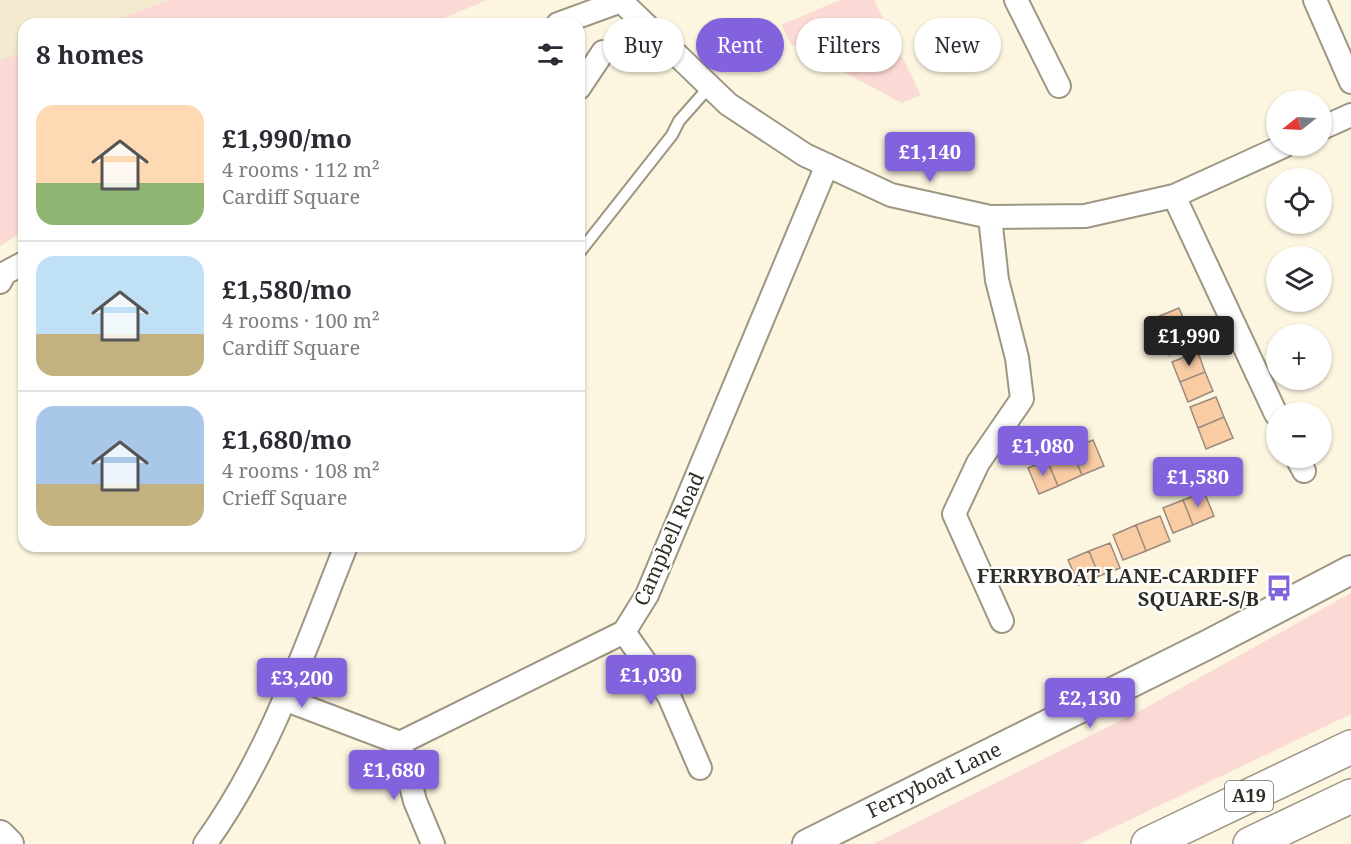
<!DOCTYPE html>
<html lang="en">
<head>
<meta charset="utf-8">
<style>
	body { margin:0; font-family:"Noto Serif",serif; background:#f2f2f3; color:#2b2b33; height:100vh; display:flex; flex-direction:column; font-size:22px; white-space:nowrap }
	* { box-sizing:border-box; margin:0 }
	p { font-size:20px; color:#7c7c81 }
	.icon { flex:none; width:33px; height:33px; fill:none; stroke:currentColor; stroke-width:2; stroke-linecap:round; stroke-linejoin:round }
	.map { position:relative; flex:1; overflow:hidden }
	.drawer { position:absolute; left:18px; top:18px; width:567px; height:534px; display:flex; flex-direction:column; background:#fff; border-radius:18px; box-shadow:0 2px 4px #0004 }
	.drawer>* { flex:none }
	.banner { position:absolute; left:603px; top:18px; width:570px; height:54px; display:flex; gap:12px }
	.needle { width:39px; rotate:252deg }
	.controls { position:absolute; left:1266px; top:90px; display:grid; gap:12px }
	.controls a { display:grid; place-items:center; width:66px; height:66px; border-radius:50%; background:#fff; box-shadow:0 2px 4px #0004; font-size:30px }
	.price { position:absolute; translate:-50% -51px; padding:0 14px; border-radius:6px; background:#8362dd; color:#fff; font-size:20px; line-height:39px; filter:drop-shadow(0 2px 3px #0008) }
	.price::after { content:''; position:absolute; left:50%; top:36px; width:18px; height:14px; margin-left:-9px; background:inherit; clip-path:polygon(0 0,100% 0,50% 100%) }
	.price.active { background:#222; color:#fff }
	ul { padding:0; list-style:none }
	li { display:flex; align-items:center; gap:18px; height:150px; padding:0 18px }
	li+li { border-top:2px solid #e1e1e2 }
	li span { display:grid; place-items:center; flex:none; width:168px; height:120px; border-radius:18px; color:#555 }
	li>.icon { margin-inline-start:auto }
	span .icon { width:72px; height:72px; fill:#fffc; stroke-width:1 }
	li b { font-size:26px }
	h2 { display:flex; justify-content:space-between; align-items:center; height:72px; padding:0 18px; font-size:26px }
	.chip { padding:0 21px; border-radius:27px; background:#fff; box-shadow:0 2px 4px #0004; font-size:21px; line-height:54px }
	.chip.active { background:#8362dd; color:#fff }
	.map>svg:first-child { display:block }
</style>
</head>
<body>
<div class="map">
<svg width="1351" height="844" viewBox="0 0 1351 844">
	<rect width="100%" height="100%" fill="#fcf6e1"/>
	<path fill="#f3ebd0" d="M0,0H170L102,24H24V51L0,60Z"/>
	<path fill="#fbd9d4" d="M170,0H487L430,24H102Z
		M840,0H874L921,95L902,103L791,44L781,25Z
		M24,51V231L0,246V60Z
		M1351,593V714L1079,844H873L1140,711Z"/>
	<path fill="#facca4" stroke="#9b8a7d" stroke-width="1.5" d="M1179,308L1187,327L1162,336L1155,318Z
		M1187,327L1194,345L1169,355L1162,336Z
		M1198,352L1205,372L1180,382L1172,362Z
		M1205,372L1213,391L1188,402L1180,382Z
		M1216,397L1224,417L1198,428L1190,407Z
		M1224,417L1233,438L1206,449L1198,428Z
		M1093,440L1104,466L1082,475L1071,449Z
		M1071,449L1082,475L1058,486L1047,460Z
		M1047,460L1058,486L1039,494L1028,468Z
		M1204,492L1214,516L1193,525L1183,500Z
		M1183,500L1193,525L1173,533L1163,508Z
		M1160,516L1170,541L1146,551L1136,525Z
		M1136,525L1146,551L1123,560L1113,535Z
		M1110,543L1120,568L1099,576L1089,551Z
		M1089,551L1099,576L1079,585L1068,560Z"/>
	<g fill="none" stroke-linecap="round" stroke-linejoin="round">
		<g stroke="#9c9683" stroke-width="14">
			<path id="service" d="M579,253L672,135L679,121L710,86"/>
		</g>
		<g stroke="#9c9683" stroke-width="26">
			<path id="minor" d="M620,0L728,104L805,155L891,195L990,217L1085,216L1174,196L1284,146
				M1016,0L1059,86
				M1315,0L1351,82
				M558,24L621,1
				M579,88L603,52
				M1322,128L1351,115
				M1174,196L1276,414
				M990,217L997,280L1017,358L1022,399L978,463L954,514L1002,621
				M0,282L5,273L24,263
				M1297,458L1304,471
				M624,632L669,696L700,768
				M284,699L400,743L624,632L647,595L827,165
				M400,743L415,801L433,844
				M205,844C270,754 305,648 346,546"/>
		</g>
		<g stroke="#9c9683" stroke-width="32">
			<path id="tertiary" d="M0,835L9,844
				M807,844L1207,645L1351,570"/>
		</g>
		<g stroke="#9c9683" stroke-width="36">
			<path id="trunk" d="M1148,844L1351,747
				M1250,844L1351,796"/>
		</g>
		<use href="#service" stroke="#fff" stroke-width="10"/>
		<use href="#minor" stroke="#fff" stroke-width="22"/>
		<use href="#tertiary" stroke="#fff" stroke-width="28"/>
		<use href="#trunk" stroke="#fff" stroke-width="33"/>
	</g>
	<defs>
		<g id="bus-bare" transform="scale(2.07)"><path d="M-5-6H5V4H4V6H2V4H-2V6H-4V4H-5ZM-3.5-4V0h7V-4ZM-3.5 1.2v1.5H-2V1.2ZM2 1.2v1.5H3.5V1.2Z" fill="#8362dd" stroke="#fff" stroke-width="2.5" paint-order="stroke"/></g>
	</defs>
	<g fill-rule="evenodd">
		<use href="#bus-bare" x="1279" y="588"/>
	</g>
	<g text-anchor="middle" stroke-width="4.5" stroke-linejoin="round" paint-order="stroke">
		<rect fill="#fff" stroke="#6d6c66" stroke-width="1.5" x="1225" y="781" width="48" height="30" rx="4.5"/>
		<g font-size="18" font-weight="bold" fill="#2f2d25">
			<text x="1249" y="802">A19</text>
		</g>
		<g font-size="20" fill="#2f2d25" stroke="#fff">
			<text transform="translate(669 539) rotate(-66)" y="7">Campbell Road</text>
			<text transform="translate(934 780) rotate(-26)" y="7">Ferryboat Lane</text>
		</g>
		<g font-size="20" font-weight="bold" fill="#2f2d25" stroke="#fff" text-anchor="end">
			<text x="1259" y="583">FERRYBOAT LANE-CARDIFF<tspan x="1259" dy="23">SQUARE-S/B</tspan></text>
		</g>
	</g>
</svg>
<div class="controls">
<a><svg class="needle" viewBox="-14 -14 28 28"><path d="M0-13l5 13h-10z" fill="#e53935"/><path d="M0 13l5-13h-10z" fill="#7c7c81"/></svg></a>
<a><svg class="icon" aria-label="locate" viewBox="0 0 24 24"><circle cx="12" cy="12" r="6"/><path d="M12 2v4M12 18v4M2 12h4M18 12h4"/></svg></a>
<a><svg class="icon" aria-label="layers" viewBox="0 0 24 24"><path d="M12 4l9 5-9 5-9-5zM3 14l9 5 9-5"/></svg></a>
<a>+</a>
<a>−</a>
</div>
<b class="price" style="left:930px;top:183px">£1,140</b>
<b class="price active" style="left:1189px;top:367px">£1,990</b>
<b class="price" style="left:1043px;top:477px">£1,080</b>
<b class="price" style="left:1198px;top:508px">£1,580</b>
<b class="price" style="left:651px;top:706px">£1,030</b>
<b class="price" style="left:302px;top:709px">£3,200</b>
<b class="price" style="left:1090px;top:729px">£2,130</b>
<b class="price" style="left:394px;top:801px">£1,680</b>
<div class="banner">
<a class="chip">Buy</a>
<a class="chip active">Rent</a>
<a class="chip">Filters</a>
<a class="chip">New</a>
</div>
<section class="drawer">
<h2>8 homes<svg class="icon" aria-label="filters" viewBox="0 0 24 24"><path d="M4 7h16M4 17h16"/><circle cx="9" cy="7" r="2"/><circle cx="15" cy="17" r="2"/></svg></h2>
<ul>
<li><span style="background:linear-gradient(#ffd9b3 65%,#8fb573 0)"><svg class="icon" aria-label="home" viewBox="0 0 24 24"><path d="M3 11l9-7 9 7M6 9v11h12V9"/></svg></span><div><b>£1,990/mo</b><p>4 rooms · 112 m²</p><p>Cardiff Square</p></div></li>
<li><span style="background:linear-gradient(#bfe0f5 65%,#c2b280 0)"><svg class="icon" aria-label="home" viewBox="0 0 24 24"><path d="M3 11l9-7 9 7M6 9v11h12V9"/></svg></span><div><b>£1,580/mo</b><p>4 rooms · 100 m²</p><p>Cardiff Square</p></div></li>
<li><span style="background:linear-gradient(#a9c7e8 65%,#c2b280 0)"><svg class="icon" aria-label="home" viewBox="0 0 24 24"><path d="M3 11l9-7 9 7M6 9v11h12V9"/></svg></span><div><b>£1,680/mo</b><p>4 rooms · 108 m²</p><p>Crieff Square</p></div></li>
</ul>
</section>
</div>
</body>
</html>
